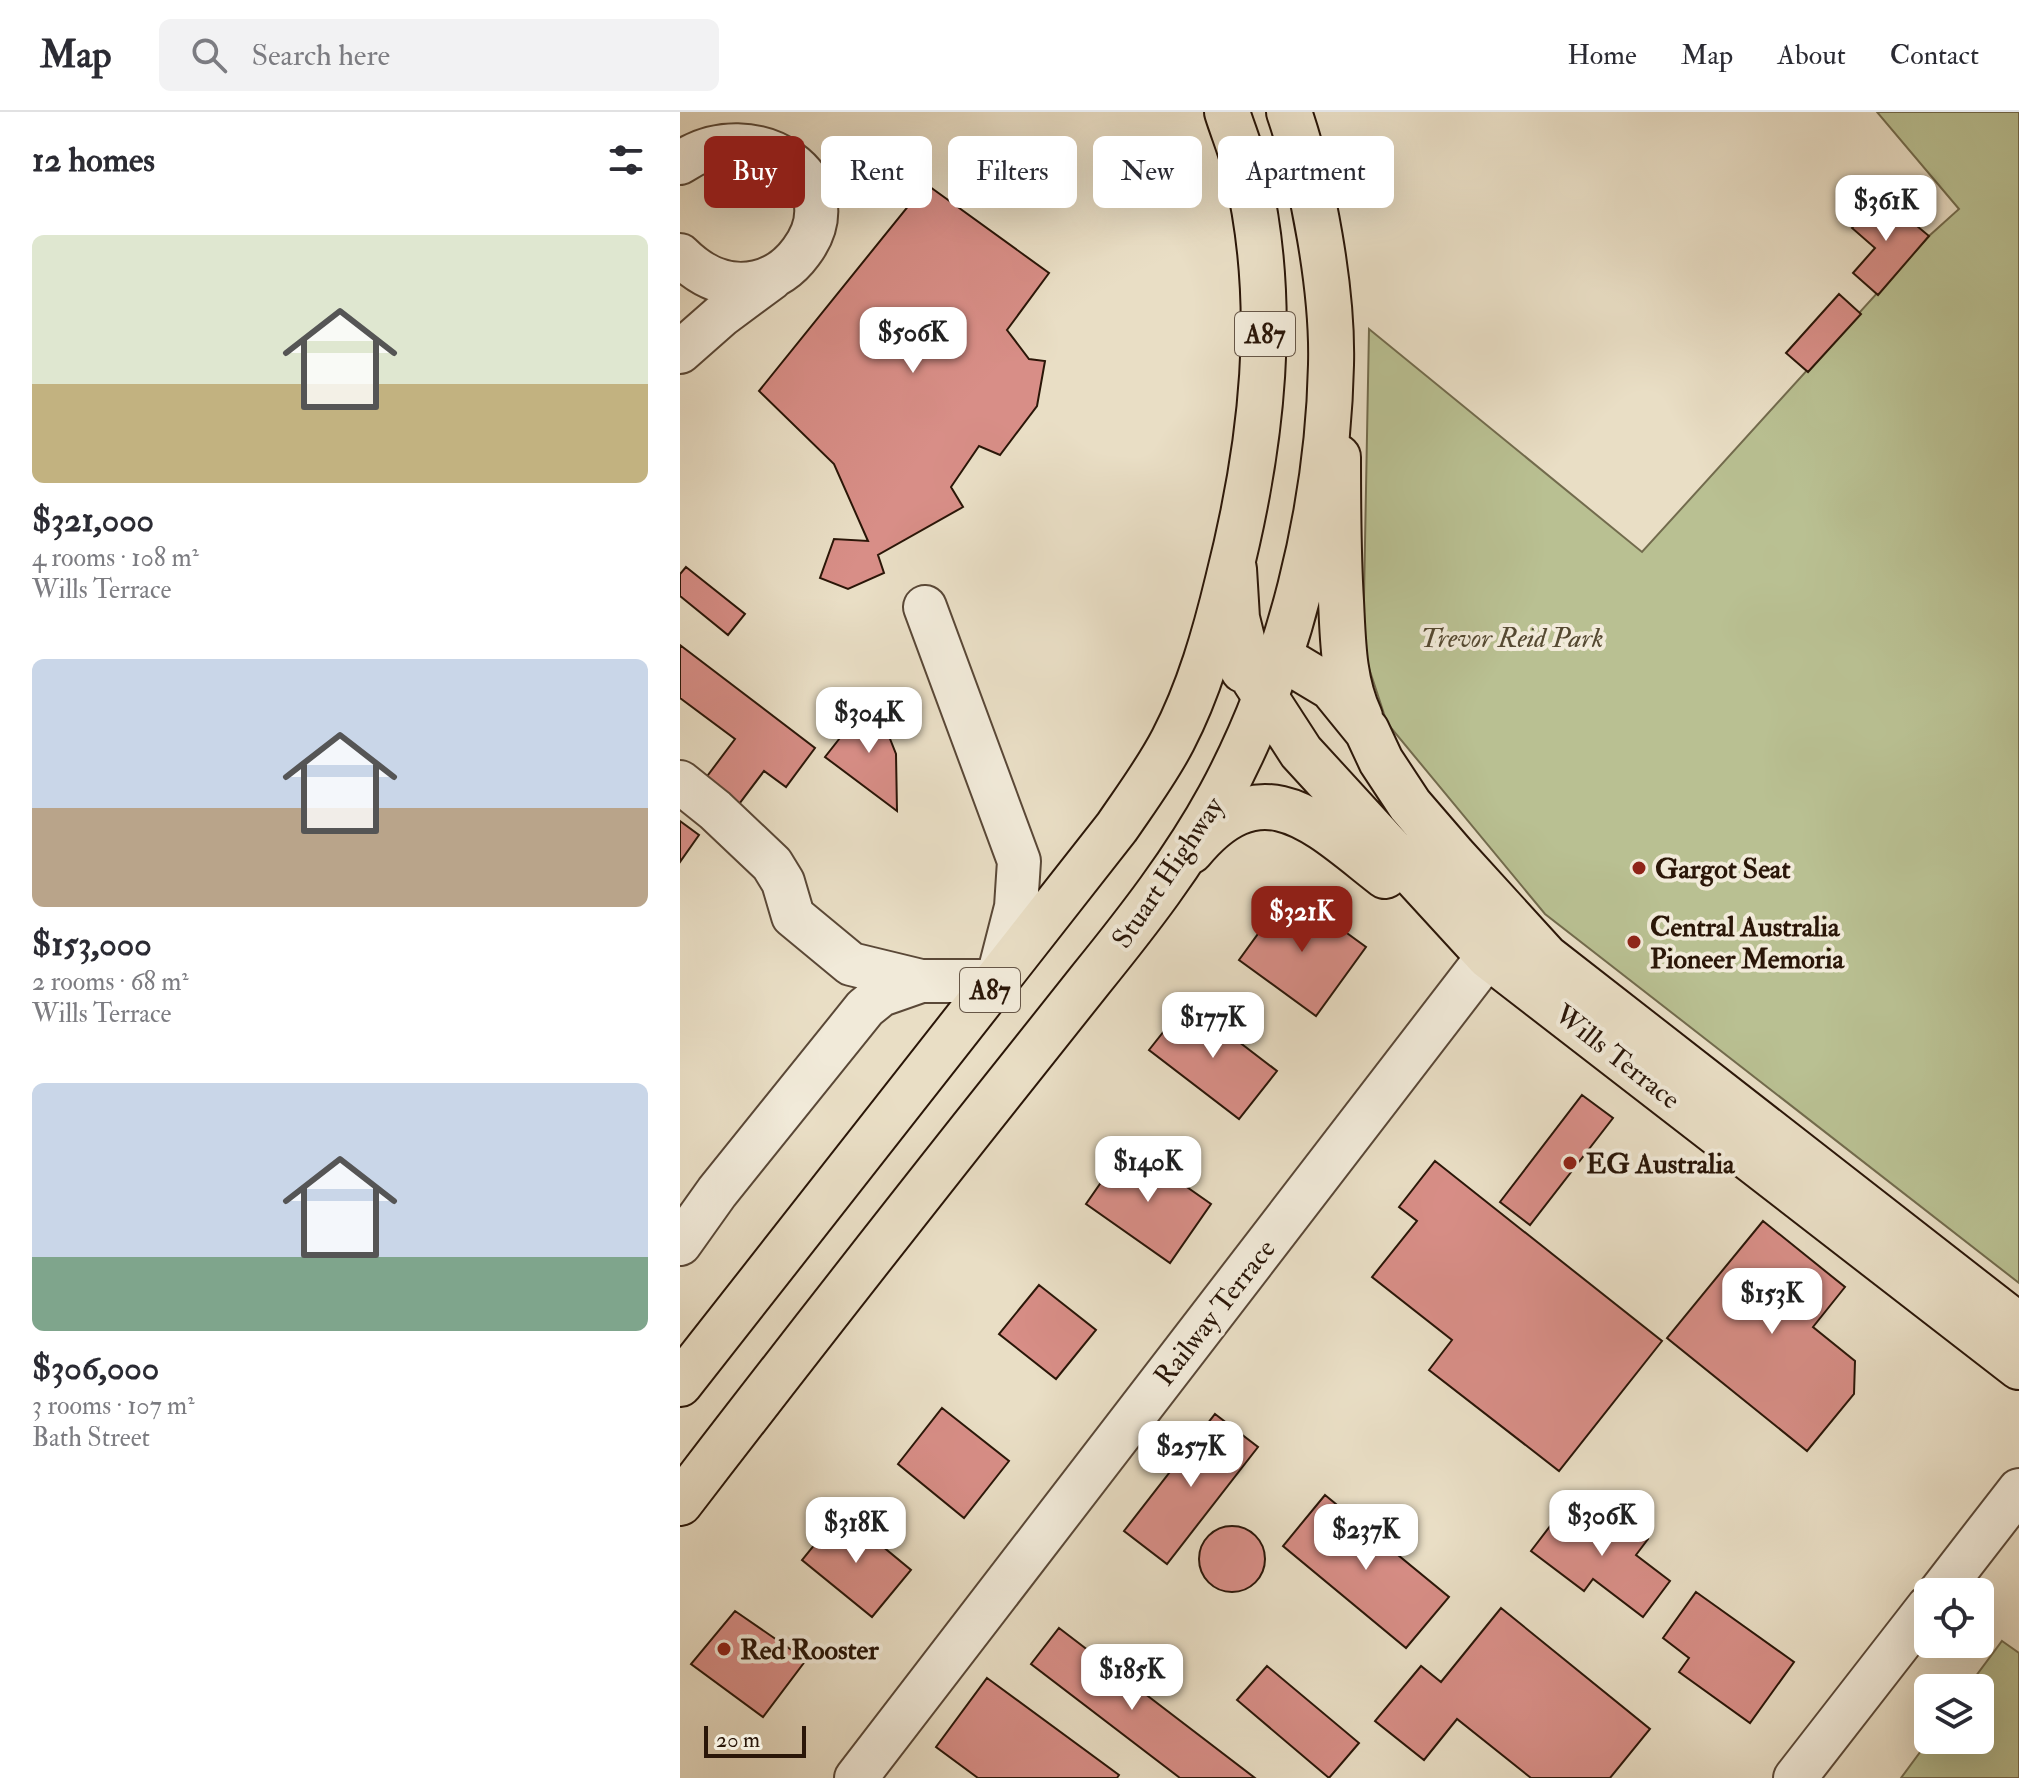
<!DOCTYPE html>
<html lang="en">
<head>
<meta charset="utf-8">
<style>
	body { margin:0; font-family:"IM FELL Double Pica",serif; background:#f2f2f3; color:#2b2b33; height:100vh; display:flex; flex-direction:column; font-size:30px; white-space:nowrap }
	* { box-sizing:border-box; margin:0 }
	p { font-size:26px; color:#7c7c81 }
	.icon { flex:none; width:44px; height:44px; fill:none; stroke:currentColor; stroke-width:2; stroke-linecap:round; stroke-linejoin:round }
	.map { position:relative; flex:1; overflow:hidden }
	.side { display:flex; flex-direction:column; background:#fff; width:680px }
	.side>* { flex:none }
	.banner { position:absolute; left:24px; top:24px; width:760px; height:72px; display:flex; gap:16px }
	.controls { position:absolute; left:1234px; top:1466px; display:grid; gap:16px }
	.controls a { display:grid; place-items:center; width:80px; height:80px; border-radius:12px; background:#fff; box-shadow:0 8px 32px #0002; font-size:40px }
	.scale { position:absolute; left:24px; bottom:20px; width:102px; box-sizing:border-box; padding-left:8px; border:4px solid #2a1608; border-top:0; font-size:22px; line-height:28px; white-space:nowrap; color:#2a1608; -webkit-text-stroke:6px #f1ead9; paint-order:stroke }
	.price { position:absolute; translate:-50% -68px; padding:0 18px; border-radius:16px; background:#fff; color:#222; font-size:26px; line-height:52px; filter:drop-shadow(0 2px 4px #0008) }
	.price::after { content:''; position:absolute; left:50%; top:48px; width:24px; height:18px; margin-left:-12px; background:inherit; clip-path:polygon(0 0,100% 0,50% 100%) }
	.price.active { background:#8f2418; color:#fff }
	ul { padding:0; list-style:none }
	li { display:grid; align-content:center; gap:16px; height:424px; padding:0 32px }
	li span { display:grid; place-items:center; height:248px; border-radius:12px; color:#555 }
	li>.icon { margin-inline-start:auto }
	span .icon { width:144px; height:144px; fill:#fffc; stroke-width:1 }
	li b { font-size:34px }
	h2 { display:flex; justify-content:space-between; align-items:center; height:96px; padding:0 32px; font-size:34px }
	.tag { padding:0 28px; border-radius:12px; background:#fff; box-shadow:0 8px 32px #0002; font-size:28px; line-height:72px }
	.tag.active { background:#8f2418; color:#fff }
	header { display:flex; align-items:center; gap:48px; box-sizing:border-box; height:112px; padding:0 40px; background:#fff; border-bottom:2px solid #e1e1e2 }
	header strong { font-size:38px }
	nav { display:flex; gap:44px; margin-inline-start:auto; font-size:28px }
	.search { width:560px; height:72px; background:#f2f2f3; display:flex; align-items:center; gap:20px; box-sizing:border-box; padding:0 28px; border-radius:12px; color:#7c7c81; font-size:30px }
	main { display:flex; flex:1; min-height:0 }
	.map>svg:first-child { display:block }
</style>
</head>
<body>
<header>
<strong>Map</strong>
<div class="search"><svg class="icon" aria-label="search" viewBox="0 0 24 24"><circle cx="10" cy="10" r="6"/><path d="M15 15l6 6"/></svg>Search here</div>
<nav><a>Home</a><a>Map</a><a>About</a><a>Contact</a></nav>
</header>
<main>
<section class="side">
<h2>12 homes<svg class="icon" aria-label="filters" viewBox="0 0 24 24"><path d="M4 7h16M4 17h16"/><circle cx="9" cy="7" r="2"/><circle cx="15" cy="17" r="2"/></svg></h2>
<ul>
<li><span style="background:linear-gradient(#dfe7d0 60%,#c2b280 0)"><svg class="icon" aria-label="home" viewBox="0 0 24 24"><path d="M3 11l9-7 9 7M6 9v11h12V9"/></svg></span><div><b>$321,000</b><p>4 rooms · 108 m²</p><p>Wills Terrace</p></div></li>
<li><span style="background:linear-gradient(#c9d6e8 60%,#b9a48a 0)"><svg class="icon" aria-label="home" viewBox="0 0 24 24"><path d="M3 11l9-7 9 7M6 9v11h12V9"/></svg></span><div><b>$153,000</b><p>2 rooms · 68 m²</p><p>Wills Terrace</p></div></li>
<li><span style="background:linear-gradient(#c9d6e8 70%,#7fa58c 0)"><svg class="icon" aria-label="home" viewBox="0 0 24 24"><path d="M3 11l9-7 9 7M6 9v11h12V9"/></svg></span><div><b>$306,000</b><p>3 rooms · 107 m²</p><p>Bath Street</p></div></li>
</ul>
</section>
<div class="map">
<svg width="1339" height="1666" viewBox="0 0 1339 1666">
	<rect width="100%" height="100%" fill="#e9dec5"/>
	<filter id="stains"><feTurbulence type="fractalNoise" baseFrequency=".0025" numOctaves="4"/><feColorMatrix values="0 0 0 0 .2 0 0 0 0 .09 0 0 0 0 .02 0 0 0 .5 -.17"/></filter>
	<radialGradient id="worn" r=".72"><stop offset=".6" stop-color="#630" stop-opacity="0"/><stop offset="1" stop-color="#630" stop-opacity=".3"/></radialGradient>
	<path fill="#b9c092" stroke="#726b4d" stroke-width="2" d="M1197,0H1339V1171L865,802L707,611L683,538L689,217L962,440L1249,124L1279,97Z
		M1322,1529L1339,1541V1666H1221L1249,1628H1300V1576H1287Z"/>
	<path fill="#d88e87" stroke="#2a1608" stroke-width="2" d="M246,72L369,161L327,218L349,247L365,249L357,294L320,343L299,334L271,375L283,395L198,443L204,461L168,477L140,466L154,427L188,429L154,352L79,279Z
		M1200,83L1249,124L1198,183L1173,161L1195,136L1172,116Z
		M1159,182L1181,202L1128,260L1106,241Z
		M6,455L65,502L48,523L0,484V462Z
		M0,533L135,636L106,675L84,659L50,704L16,679L55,627L0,586Z
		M193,584L216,642L217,699L145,645Z
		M0,709L19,723L0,750Z
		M609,779L686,835L636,904L559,848Z
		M507,890L597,959L559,1007L469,938Z
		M902,983L933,1006L850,1113L820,1090Z
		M447,1033L531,1092L490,1151L406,1092Z
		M755,1049L982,1229L879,1359L749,1258L772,1228L692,1165L737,1109L719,1095Z
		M1083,1109L1165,1175L1133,1215L1175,1249L1174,1282L1127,1339L987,1226Z
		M359,1173L416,1218L376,1267L319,1222Z
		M262,1296L329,1349L284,1406L218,1352Z
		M535,1302L578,1335L487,1452L444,1419Z
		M645,1383L769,1485L726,1536L603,1434Z
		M887,1392L918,1415L930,1399L968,1427L956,1443L990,1469L963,1505L913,1467L904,1479L851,1439Z
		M161,1400L231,1458L192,1505L122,1448Z
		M519 1447a33 33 0 1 1 66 0a33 33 0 1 1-66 0Z
		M1016,1480L1114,1550L1070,1611L999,1560L1009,1546L983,1526Z
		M821,1496L970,1617L930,1666H851L777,1607L744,1648L695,1609L741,1554L761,1570Z
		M55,1499L126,1548L83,1605L11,1552Z
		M379,1516L575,1666H500L351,1552Z
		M587,1554L679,1631L649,1666L557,1588Z
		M307,1566L439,1663L437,1666H298L256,1635Z"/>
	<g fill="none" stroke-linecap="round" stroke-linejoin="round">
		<g stroke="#5a4837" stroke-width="46">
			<path id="minor" d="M0,51C74,0 175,68 121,140C110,155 95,166 77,170C46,177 21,164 0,143
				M0,240L42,203L92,166
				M0,670L35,698L92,752L103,770L113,804L171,852L241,869H317L336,795L339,749L245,495
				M0,1132L37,1080L185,896L201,883L241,869
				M1260,1480L1339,1378
				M176,1666L808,844
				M1115,1666L1248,1495"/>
		</g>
		<g stroke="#2a1608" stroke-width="48">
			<path id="major" d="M658,345C658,393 658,441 661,489C663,528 663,569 680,605
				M554,457L557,506L569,555L575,569L621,640L808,844L1339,1255
				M563,558L598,550L617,555L652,576L687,619L701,649L730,693L774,744L866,845L1339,1214
				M511,739C583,652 638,712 705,764"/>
		</g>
		<g stroke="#2a1608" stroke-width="48">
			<path id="highway" d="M0,1272L437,715C456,687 477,659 493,628C519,578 535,522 548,468C582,334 599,193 566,58C561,38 553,19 547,0
				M0,1391C96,1266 193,1142 291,1018C331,968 371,918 411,867C458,809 504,750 540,684C609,557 648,397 651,253C653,178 633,70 609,0"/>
		</g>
		<use href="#minor" stroke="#f1ead9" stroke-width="42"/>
		<use href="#major" stroke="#e9dec5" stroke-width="44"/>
		<use href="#highway" stroke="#e9dec5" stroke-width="44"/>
	</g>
	<g fill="#8f2418" stroke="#f1ead9" stroke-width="3">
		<circle cx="959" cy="756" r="8"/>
		<circle cx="954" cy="830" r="8"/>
		<circle cx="890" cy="1051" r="8"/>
		<circle cx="44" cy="1537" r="8"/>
	</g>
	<g text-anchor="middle" stroke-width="8" stroke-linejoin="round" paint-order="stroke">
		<g fill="#f1ead9" stroke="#665647" stroke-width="2">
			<rect x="555" y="200" width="60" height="44" rx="6"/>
			<rect x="280" y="856" width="60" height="44" rx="6"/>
		</g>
		<g font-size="26" font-weight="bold" fill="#2a1608">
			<text x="585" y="231">A87</text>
			<text x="310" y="887">A87</text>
		</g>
		<g font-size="28" font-style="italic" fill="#554931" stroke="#f1ead9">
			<text x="832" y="535">Trevor Reid Park</text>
		</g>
		<g font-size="28" font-weight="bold" fill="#2a1608" stroke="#f1ead9" text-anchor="start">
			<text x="975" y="766">Gargot Seat</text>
			<text x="970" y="824">Central Australia<tspan x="970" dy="32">Pioneer Memoria</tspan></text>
			<text x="906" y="1061">EG Australia</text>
			<text x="60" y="1547">Red Rooster</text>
		</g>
		<g font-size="28" fill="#2a1608" stroke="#f1ead9">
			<text transform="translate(487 760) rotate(-56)" y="10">Stuart Highway</text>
			<text transform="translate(938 944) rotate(38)" y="10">Wills Terrace</text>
			<text transform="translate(534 1200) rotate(-52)" y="10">Railway Terrace</text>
		</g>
	</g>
	<rect width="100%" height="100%" filter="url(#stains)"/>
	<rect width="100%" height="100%" fill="url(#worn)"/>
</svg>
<div class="controls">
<a><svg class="icon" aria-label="locate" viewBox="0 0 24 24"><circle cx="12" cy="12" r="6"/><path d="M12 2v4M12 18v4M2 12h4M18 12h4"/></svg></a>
<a><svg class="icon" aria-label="layers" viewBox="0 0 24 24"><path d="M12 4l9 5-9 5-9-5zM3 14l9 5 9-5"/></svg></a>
</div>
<div class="scale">20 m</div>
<b class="price" style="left:1206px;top:131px">$361K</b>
<b class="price" style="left:233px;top:263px">$506K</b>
<b class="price" style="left:189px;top:643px">$304K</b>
<b class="price active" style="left:622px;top:842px">$321K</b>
<b class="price" style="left:533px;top:948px">$177K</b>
<b class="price" style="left:468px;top:1092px">$140K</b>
<b class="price" style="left:1092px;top:1224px">$153K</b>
<b class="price" style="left:511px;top:1377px">$257K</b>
<b class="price" style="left:922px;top:1446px">$306K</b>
<b class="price" style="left:176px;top:1453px">$318K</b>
<b class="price" style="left:686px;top:1460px">$237K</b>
<b class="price" style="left:452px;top:1600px">$185K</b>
<div class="banner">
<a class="tag active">Buy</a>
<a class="tag">Rent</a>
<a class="tag">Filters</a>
<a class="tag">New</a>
<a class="tag">Apartment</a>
</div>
</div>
</main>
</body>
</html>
